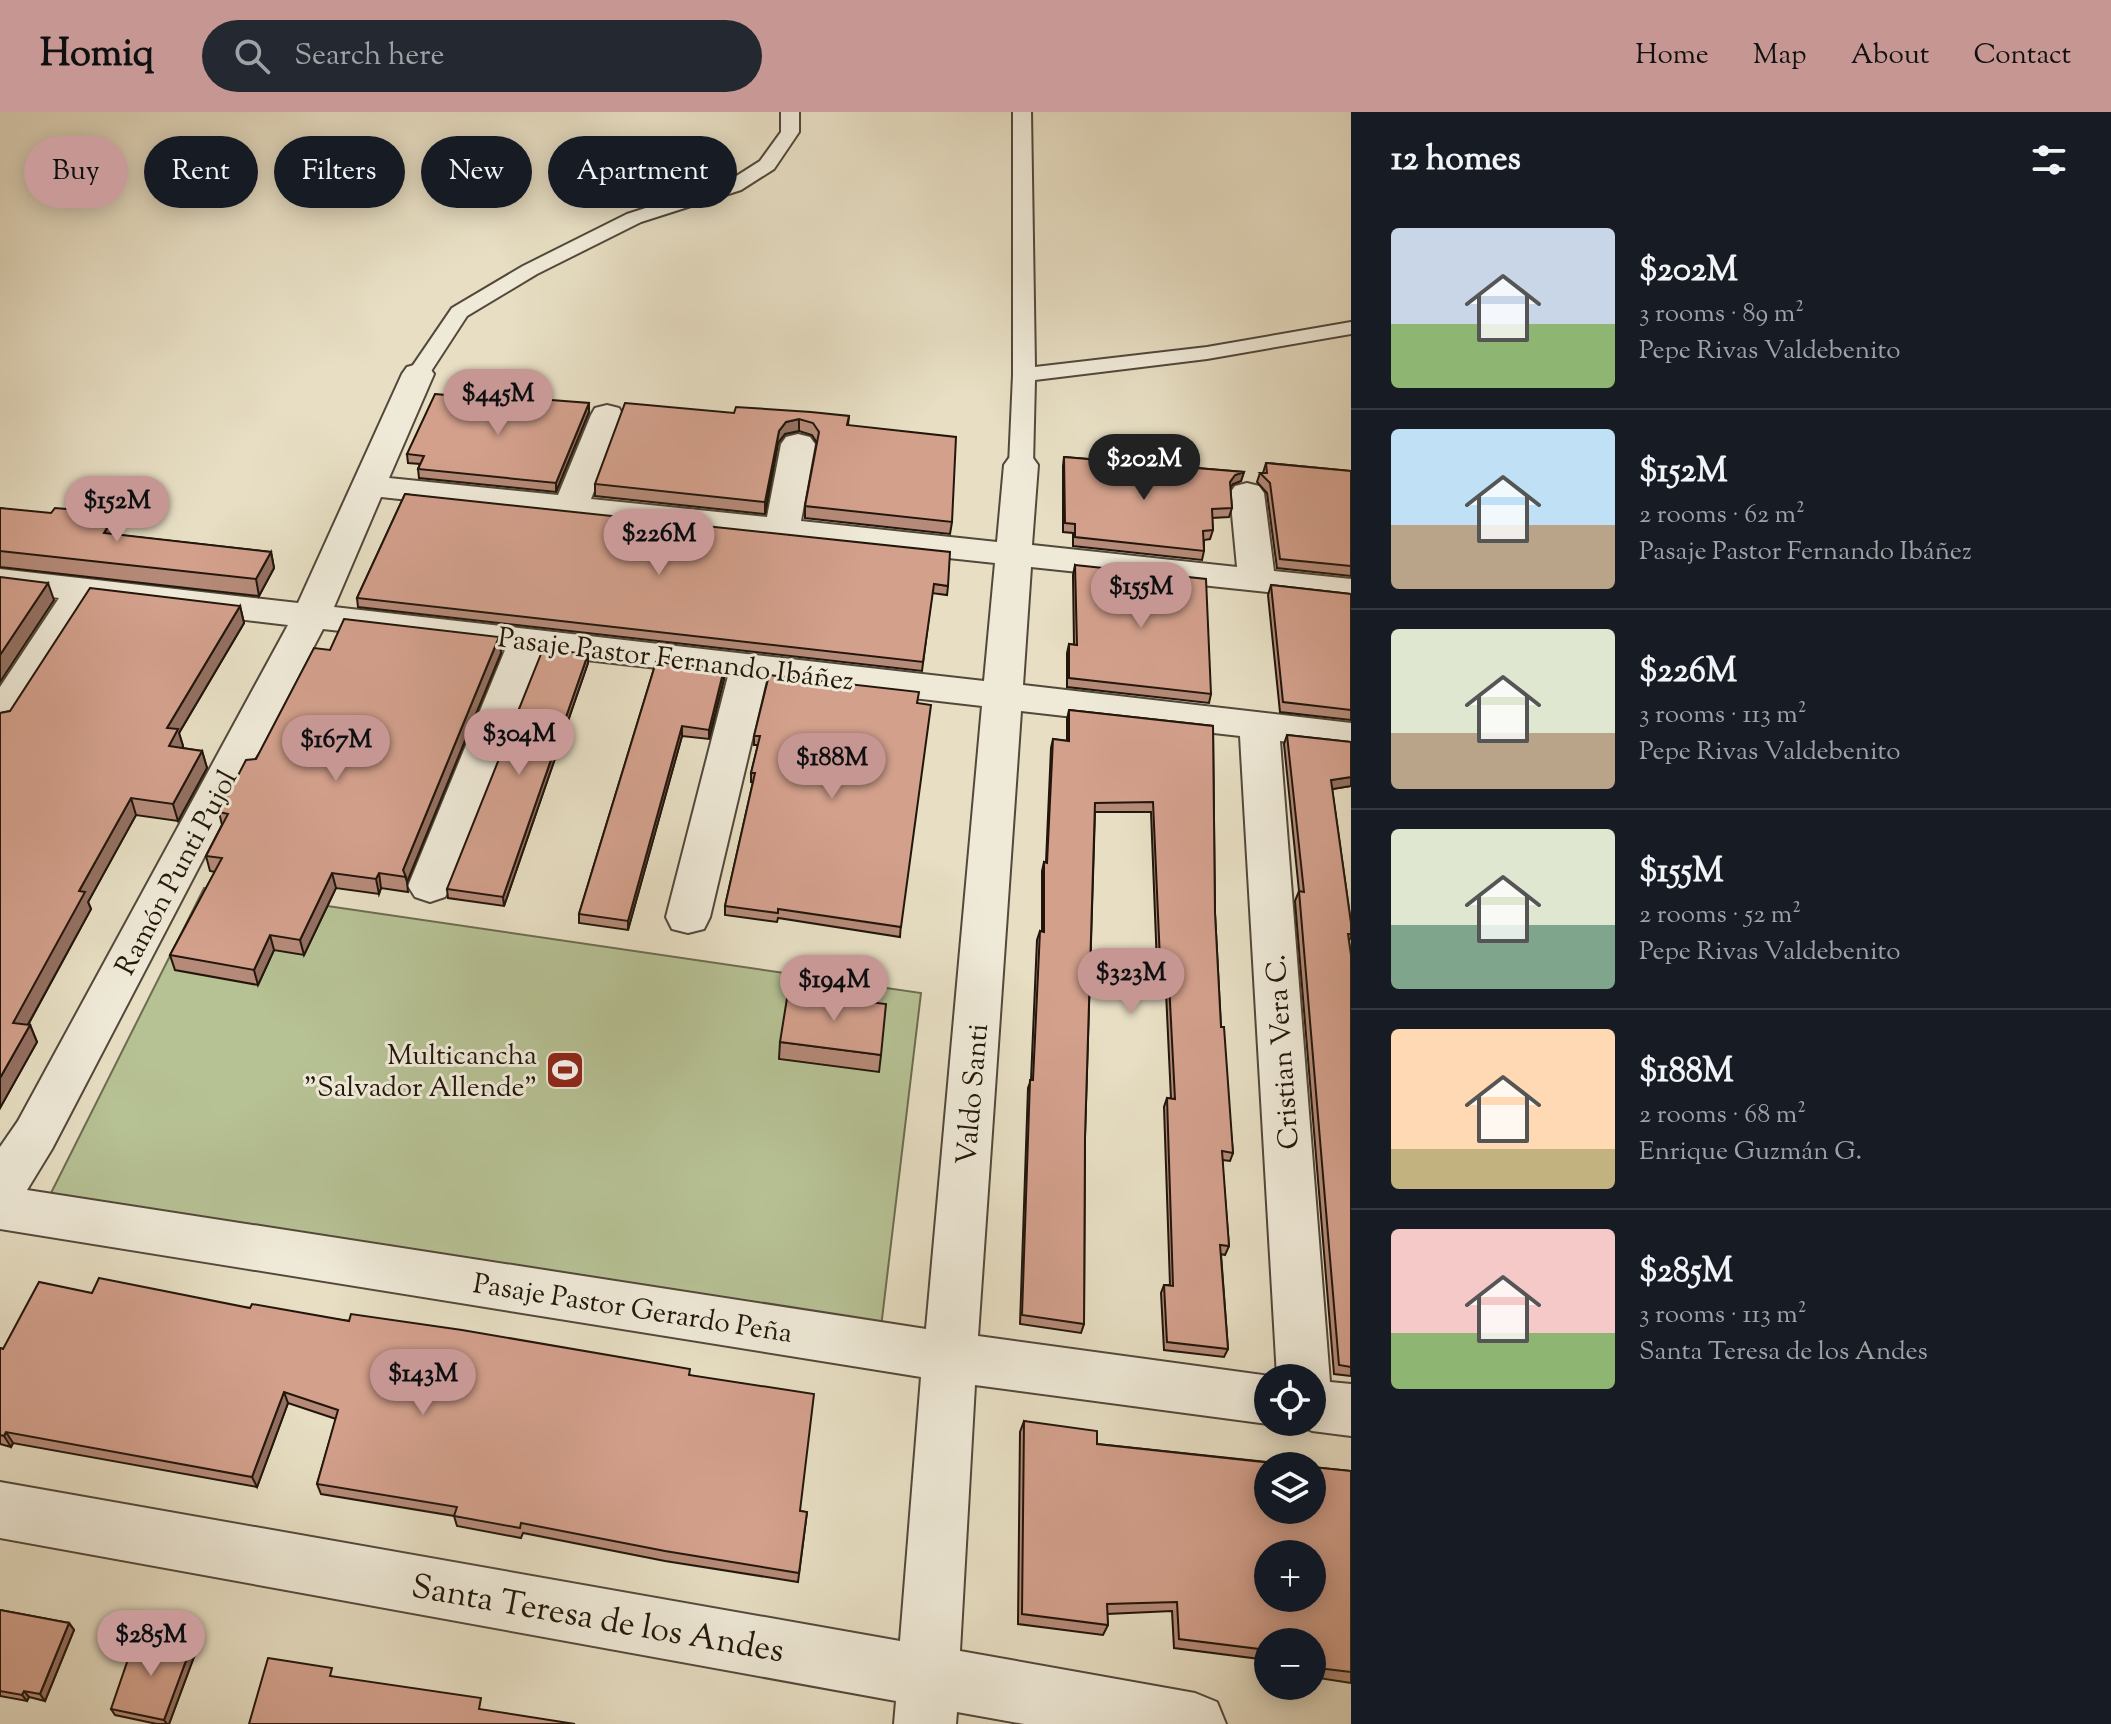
<!DOCTYPE html>
<html lang="en">
<head>
<meta charset="utf-8">
<style>
	body { margin:0; font-family:"Sorts Mill Goudy",serif; background:#242831; color:#f1f3f6; height:100vh; display:flex; flex-direction:column; font-size:30px; white-space:nowrap }
	* { box-sizing:border-box; margin:0 }
	p { font-size:26px; color:#9ea1a6 }
	.icon { flex:none; width:44px; height:44px; fill:none; stroke:currentColor; stroke-width:2; stroke-linecap:round; stroke-linejoin:round }
	.map { position:relative; flex:1; overflow:hidden }
	.drawer { display:flex; flex-direction:column; background:#171b24; width:760px }
	.drawer>* { flex:none }
	.banner { position:absolute; left:24px; top:24px; width:760px; height:72px; display:flex; gap:16px }
	.fabs { position:absolute; left:1254px; top:1252px; display:grid; gap:16px }
	.fabs a { display:grid; place-items:center; width:72px; height:72px; border-radius:50%; background:#171b24; box-shadow:0 4px 20px #0003; font-size:40px }
	.price { position:absolute; translate:-50% -68px; padding:0 18px; border-radius:28px; background:#c59692; color:#111; font-size:26px; line-height:52px; filter:drop-shadow(0 2px 4px #0008) }
	.price::after { content:''; position:absolute; left:50%; top:48px; width:24px; height:18px; margin-left:-12px; background:inherit; clip-path:polygon(0 0,100% 0,50% 100%) }
	.price.selected { background:#222; color:#fff }
	ul { padding:0; list-style:none }
	li { display:flex; align-items:center; gap:24px; height:200px; padding:0 40px }
	li+li { border-top:2px solid #363941 }
	li span { display:grid; place-items:center; flex:none; width:224px; height:160px; border-radius:8px; color:#555 }
	li>.icon { margin-inline-start:auto }
	span .icon { width:96px; height:96px; fill:#fffc; stroke-width:1 }
	li b { font-size:34px }
	h2 { display:flex; justify-content:space-between; align-items:center; height:96px; padding:0 40px; font-size:34px }
	.chip { padding:0 28px; border-radius:36px; background:#171b24; box-shadow:0 4px 20px #0003; font-size:28px; line-height:72px }
	.chip.selected { background:#c59692; color:#111 }
	header { display:flex; align-items:center; gap:48px; box-sizing:border-box; height:112px; padding:0 40px; background:#c59692; color:#111 }
	header strong { font-size:38px }
	nav { display:flex; gap:44px; margin-inline-start:auto; font-size:28px }
	.search { width:560px; height:72px; background:#242831; display:flex; align-items:center; gap:20px; box-sizing:border-box; padding:0 28px; border-radius:44px; color:#9ea1a6; font-size:30px }
	main { display:flex; flex:1; min-height:0 }
	.map>svg:first-child { display:block }
</style>
</head>
<body>
<header>
<strong>Homiq</strong>
<div class="search"><svg class="icon" aria-label="search" viewBox="0 0 24 24"><circle cx="10" cy="10" r="6"/><path d="M15 15l6 6"/></svg>Search here</div>
<nav><a>Home</a><a>Map</a><a>About</a><a>Contact</a></nav>
</header>
<main>
<div class="map">
<svg width="1351" height="1612" viewBox="0 0 1351 1612">
	<rect width="100%" height="100%" fill="#e7dec3"/>
	<filter id="stains"><feTurbulence type="fractalNoise" baseFrequency=".0025" numOctaves="4"/><feColorMatrix values="0 0 0 0 .2 0 0 0 0 .09 0 0 0 0 .02 0 0 0 .5 -.17"/></filter>
	<radialGradient id="worn" r=".72"><stop offset=".6" stop-color="#630" stop-opacity="0"/><stop offset="1" stop-color="#630" stop-opacity=".3"/></radialGradient>
	<path fill="#b6c194" stroke="#6c6c50" stroke-width="2" d="M204,776L921,881L879,1232L47,1089Z"/>
	<g fill="none" stroke-linecap="round" stroke-linejoin="round">
		<g stroke="#53483a" stroke-width="4">
			<path id="lane" d="M781,0H799V20L774,57L741,78L641,110L537,162L467,204L426,267H410L407,262L452,196L523,154L627,102L727,70L760,49L781,20Z
				M1013,0H1031L1035,255L1207,235L1351,210V222L1207,247L1035,268L1033,353L1029,358H1013L1009,353L1013,263Z"/>
		</g>
		<g stroke="#53483a" stroke-width="4">
			<path id="street" d="M418,252L429,255L434,262L389,366L558,383L591,303L595,296L607,293L619,296L623,303L591,387L767,405L781,332L786,325L798,322L810,325L815,332L801,409L997,430L1004,353L1009,346L1021,343L1033,346L1038,353L1032,433L1237,455L1230,381L1235,374L1247,371L1259,374L1264,381L1274,459L1351,467V489L1031,455L1023,573L1351,611V637L1280,629L1330,1270L1351,1272V1324L1312,1319L1293,1311L1312,1310V1266H1268V1310H1274L1268,1312L975,1273L960,1539L1195,1581L1217,1590L1226,1612H1024L957,1600L956,1612H894L896,1589L0,1426V1370L900,1529L921,1265L0,1117V1035L18,1009L288,513L94,490L14,614L0,618V575L59,486L0,479V457L298,491L402,262L407,255ZM381,385L995,451L984,569L334,495ZM323,517L505,538L408,774L415,785L430,790L445,785L452,774L542,543L728,564L666,805L672,817L688,821L704,817L710,805L766,569L982,594L926,1217L27,1078L52,1037ZM1021,599L1240,624L1277,1265L978,1224Z"/>
		</g>
		<use href="#lane" fill="#efead8" fill-rule="evenodd"/>
		<use href="#street" fill="#efead8" fill-rule="evenodd"/>
	</g>
	<path fill="#b58a78" stroke="#22160c" stroke-width="2" d="M525,290L589,291V300L556,380L419,366L418,357L420,352L408,351L407,342Z
		M734,301L849,304L848,313L952,410L950,422L805,406V394L817,331L812,323L799,319L785,322L778,331L765,402L595,384V372Z
		M1064,345L1244,360L1241,369L1233,372L1230,375L1232,396L1229,405L1212,406L1213,418L1210,427L1204,428V439L1202,448L1073,434V421L1063,420V354Z
		M1266,351L1351,359V464L1277,456L1267,381L1257,370L1260,361H1263Z
		M405,382L948,474L947,483L932,481L922,559L358,495L357,486Z
		M0,396L121,418L118,423L271,440L274,456L259,484L0,455Z
		M1075,453L1211,582L1209,591L1067,575V541L1069,532L1074,533L1073,463Z
		M1271,473L1351,482V608L1280,600L1268,483Z
		M240,494L244,511L179,621L183,634L182,636L202,639L207,656L178,709L136,703L88,790L91,797L28,913H30L37,930L0,996V601L10,599Z
		M499,525L501,541L407,770L408,780L381,776L379,782L336,776L304,843L274,838L258,873L175,858L170,843L215,760L210,759L206,744L222,713L219,700L330,538Z
		M656,550L724,567L709,627L682,624L628,818L579,811V802Z
		M588,551L504,794L448,786L447,777Z
		M917,591L900,825L778,806L777,810L725,803V794L753,670H751V661L758,633H754V624Z
		M1069,598L1213,614L1215,801L1221,915L1233,1041L1230,1049L1222,1048L1229,1134L1225,1143L1221,1142L1228,1237L1224,1245L1164,1238L1161,1181L1164,1173H1170L1164,995L1167,986L1171,987L1166,880L1158,879L1151,700H1095L1085,1025L1084,1212L1081,1221L1020,1212L1028,976L1031,968L1037,828L1040,819L1042,820V759L1044,750H1046L1051,636L1053,627L1067,629V607Z
		M1287,623L1351,630V674L1332,677L1351,811V825L1349,829L1351,843V1264L1334,1262L1295,789L1299,779L1284,632Z
		M780,930L881,943L879,960L779,947Z
		M92,1181L250,1196L349,1209L690,1263L800,1399L807,1400L798,1470L665,1449L523,1421L521,1426L457,1414L454,1404L321,1382L317,1372L336,1307L288,1291L257,1375L13,1331L11,1335L0,1332V1236L3,1237Z
		M1024,1309L1097,1332L1351,1359V1571L1312,1565V1530H1268V1548L1174,1536L1172,1499L1107,1502L1108,1513L1103,1523L1018,1512L1020,1320Z
		M0,1498L69,1511L74,1518L45,1589L29,1585L27,1589L0,1584Z
		M195,1542L169,1612H157L115,1603L111,1597Z"/>
	<path fill="#947062" stroke="#22160c" stroke-width="2" d="M589,291V300L556,380V371Z
		M799,307V319L785,322L778,331L765,402V390L779,319L786,310Z
		M1244,360L1241,369L1233,372L1228,379L1230,370L1235,363Z
		M116,401L121,418L109,438L104,421Z
		M271,440L274,456L259,484L256,467Z
		M48,471L54,488L0,570V543Z
		M240,494L244,511L179,621L183,634L174,651L169,634L167,616Z
		M499,525L501,541L407,770L403,758Z
		M588,542V551L504,794L503,785Z
		M724,557V567L709,627V618Z
		M682,614V624L628,818V809Z
		M202,639L207,656L178,709L173,692Z
		M1351,665V674L1327,678L1331,668Z
		M131,686L136,703L88,790L91,797L20,927L13,911L79,779Z
		M332,761L336,776L304,843L300,828Z
		M379,761L381,776L379,782L376,767Z
		M270,823L274,838L258,873L254,858Z
		M30,913L37,930L0,996V966Z
		M284,1280L288,1291L257,1375L252,1365Z
		M6,1320L13,1331L11,1335L4,1324Z
		M69,1511L74,1518L45,1589L40,1582Z
		M191,1535L195,1542L169,1612H167L164,1608Z
		M24,1579L29,1585L27,1589L22,1583Z"/>
	<path fill="#d3a08c" stroke="#22160c" stroke-width="2" fill-rule="evenodd" d="M435,282L525,290L526,286L589,291L556,371L418,357L424,344L407,342Z
		M625,291L734,301L736,295L811,300L849,304L847,313L956,325L952,410L805,394L819,320L813,311L799,307L786,310L779,319L765,390L595,372Z
		M1064,345L1244,360L1235,363L1230,370L1232,396L1212,397L1213,418L1203,419L1204,439L1075,425V412L1065,411Z
		M1266,351L1351,359V454L1280,447L1270,371L1260,361H1267Z
		M405,382L950,440L948,474L934,472L923,550L357,486Z
		M0,396L51,401L55,396L116,401L104,421L271,440L256,467L0,439Z
		M1075,453L1206,467L1211,582L1069,566V532L1077,533Z
		M0,465L48,471L0,543Z
		M1271,473L1351,482V598L1283,590Z
		M90,476L240,494L167,616L178,617L169,634L202,639L173,692L131,686L79,779L85,780L13,911L30,913L0,966V601L10,599Z
		M344,507L499,525L403,758L406,765L379,761L376,767L332,761L300,828L270,823L254,858L170,843L222,746L206,744L228,702L219,700L246,648L256,647L314,536L330,538Z
		M543,537L588,542L503,785L447,777Z
		M656,550L724,557L709,618L682,614L628,809L579,802Z
		M769,563L919,580L917,591L931,593L901,815L778,797V801L725,794L755,661H751L760,624H754Z
		M1069,598L1213,614L1215,801L1221,915H1224L1233,1041L1222,1039L1229,1134L1220,1133L1228,1237L1167,1230L1164,1173L1173,1174L1167,986L1175,987L1169,871L1161,870L1153,690L1095,691L1085,1025L1084,1212L1022,1203L1030,968H1033L1040,819L1044,820V750L1047,751L1053,627L1069,629Z
		M1287,623L1351,630V665L1331,668L1351,811V822H1348L1351,843V1255L1339,1253L1299,779L1304,780Z
		M788,880L886,892L881,943L780,930Z
		M99,1166L250,1196L252,1192L349,1209L351,1202L462,1218L690,1257L689,1263L814,1282L800,1399L807,1400L799,1461L665,1439L521,1411L520,1416L454,1404L457,1395L317,1372L338,1298L284,1280L252,1365L6,1320L4,1324L0,1323V1236L3,1237L39,1170L92,1181Z
		M1024,1309L1097,1319V1332L1300,1354H1268V1398H1312V1355L1351,1359V1560L1318,1556L1316,1544L1312,1543V1530H1268V1538L1179,1527L1177,1490L1107,1492L1108,1513L1022,1502ZM1268,1442H1312V1486H1268Z
		M0,1498L69,1511L40,1582L24,1579L22,1583L0,1579Z
		M136,1524L191,1535L164,1608L111,1597Z
		M268,1546L332,1556L330,1564L481,1586L479,1597L575,1612H249Z"/>
	<defs>
		<g id="stadium-square" transform="scale(2)"><rect x="-9" y="-9" width="18" height="18" rx="4" fill="#8f2418" stroke="#efead8"/><path d="M0-5a6.5 5 0 1 0 0 10a6.5 5 0 1 0 0-10ZM-3.5-1.8h7v3.6h-7Z" fill="#fff"/></g>
	</defs>
	<g fill-rule="evenodd">
		<use href="#stadium-square" x="565" y="958"/>
	</g>
	<g text-anchor="middle" stroke-width="6" stroke-linejoin="round" paint-order="stroke">
		<g font-size="28" fill="#22160c" stroke="#efead8">
			<text transform="translate(676 546) rotate(7)" y="10">Pasaje Pastor Fernando Ibáñez</text>
			<text transform="translate(175 760) rotate(-62)" y="10">Ramón Punti Pujol</text>
			<text transform="translate(1281 940) rotate(-94)" y="10">Cristian Vera C.</text>
			<text transform="translate(971 982) rotate(-85)" y="10">Valdo Santi</text>
			<text transform="translate(633 1195) rotate(9)" y="10">Pasaje Pastor Gerardo Peña</text>
		</g>
		<g font-size="28" fill="#22160c" stroke="#efead8" text-anchor="end">
			<text x="537" y="952">Multicancha<tspan x="537" dy="32">"Salvador Allende"</tspan></text>
		</g>
		<g font-size="34" fill="#22160c" stroke="#efead8">
			<text transform="translate(598 1505) rotate(10)" y="12">Santa Teresa de los Andes</text>
		</g>
	</g>
	<rect width="100%" height="100%" filter="url(#stains)"/>
	<rect width="100%" height="100%" fill="url(#worn)"/>
</svg>
<div class="fabs">
<a><svg class="icon" aria-label="locate" viewBox="0 0 24 24"><circle cx="12" cy="12" r="6"/><path d="M12 2v4M12 18v4M2 12h4M18 12h4"/></svg></a>
<a><svg class="icon" aria-label="layers" viewBox="0 0 24 24"><path d="M12 4l9 5-9 5-9-5zM3 14l9 5 9-5"/></svg></a>
<a>+</a>
<a>−</a>
</div>
<b class="price" style="left:498px;top:325px">$445M</b>
<b class="price selected" style="left:1144px;top:390px">$202M</b>
<b class="price" style="left:117px;top:432px">$152M</b>
<b class="price" style="left:659px;top:465px">$226M</b>
<b class="price" style="left:1141px;top:518px">$155M</b>
<b class="price" style="left:519px;top:665px">$304M</b>
<b class="price" style="left:336px;top:671px">$167M</b>
<b class="price" style="left:832px;top:689px">$188M</b>
<b class="price" style="left:1131px;top:904px">$323M</b>
<b class="price" style="left:834px;top:911px">$194M</b>
<b class="price" style="left:423px;top:1305px">$143M</b>
<b class="price" style="left:151px;top:1566px">$285M</b>
<div class="banner">
<a class="chip selected">Buy</a>
<a class="chip">Rent</a>
<a class="chip">Filters</a>
<a class="chip">New</a>
<a class="chip">Apartment</a>
</div>
</div>
<section class="drawer">
<h2>12 homes<svg class="icon" aria-label="filters" viewBox="0 0 24 24"><path d="M4 7h16M4 17h16"/><circle cx="9" cy="7" r="2"/><circle cx="15" cy="17" r="2"/></svg></h2>
<ul>
<li><span style="background:linear-gradient(#c9d6e8 60%,#8fb573 0)"><svg class="icon" aria-label="home" viewBox="0 0 24 24"><path d="M3 11l9-7 9 7M6 9v11h12V9"/></svg></span><div><b>$202M</b><p>3 rooms · 89 m²</p><p>Pepe Rivas Valdebenito</p></div></li>
<li><span style="background:linear-gradient(#bfe0f5 60%,#b9a48a 0)"><svg class="icon" aria-label="home" viewBox="0 0 24 24"><path d="M3 11l9-7 9 7M6 9v11h12V9"/></svg></span><div><b>$152M</b><p>2 rooms · 62 m²</p><p>Pasaje Pastor Fernando Ibáñez</p></div></li>
<li><span style="background:linear-gradient(#dfe7d0 65%,#b9a48a 0)"><svg class="icon" aria-label="home" viewBox="0 0 24 24"><path d="M3 11l9-7 9 7M6 9v11h12V9"/></svg></span><div><b>$226M</b><p>3 rooms · 113 m²</p><p>Pepe Rivas Valdebenito</p></div></li>
<li><span style="background:linear-gradient(#dfe7d0 60%,#7fa58c 0)"><svg class="icon" aria-label="home" viewBox="0 0 24 24"><path d="M3 11l9-7 9 7M6 9v11h12V9"/></svg></span><div><b>$155M</b><p>2 rooms · 52 m²</p><p>Pepe Rivas Valdebenito</p></div></li>
<li><span style="background:linear-gradient(#ffd9b3 75%,#c2b280 0)"><svg class="icon" aria-label="home" viewBox="0 0 24 24"><path d="M3 11l9-7 9 7M6 9v11h12V9"/></svg></span><div><b>$188M</b><p>2 rooms · 68 m²</p><p>Enrique Guzmán G.</p></div></li>
<li><span style="background:linear-gradient(#f6c9c9 65%,#8fb573 0)"><svg class="icon" aria-label="home" viewBox="0 0 24 24"><path d="M3 11l9-7 9 7M6 9v11h12V9"/></svg></span><div><b>$285M</b><p>3 rooms · 113 m²</p><p>Santa Teresa de los Andes</p></div></li>
</ul>
</section>
</main>
</body>
</html>
